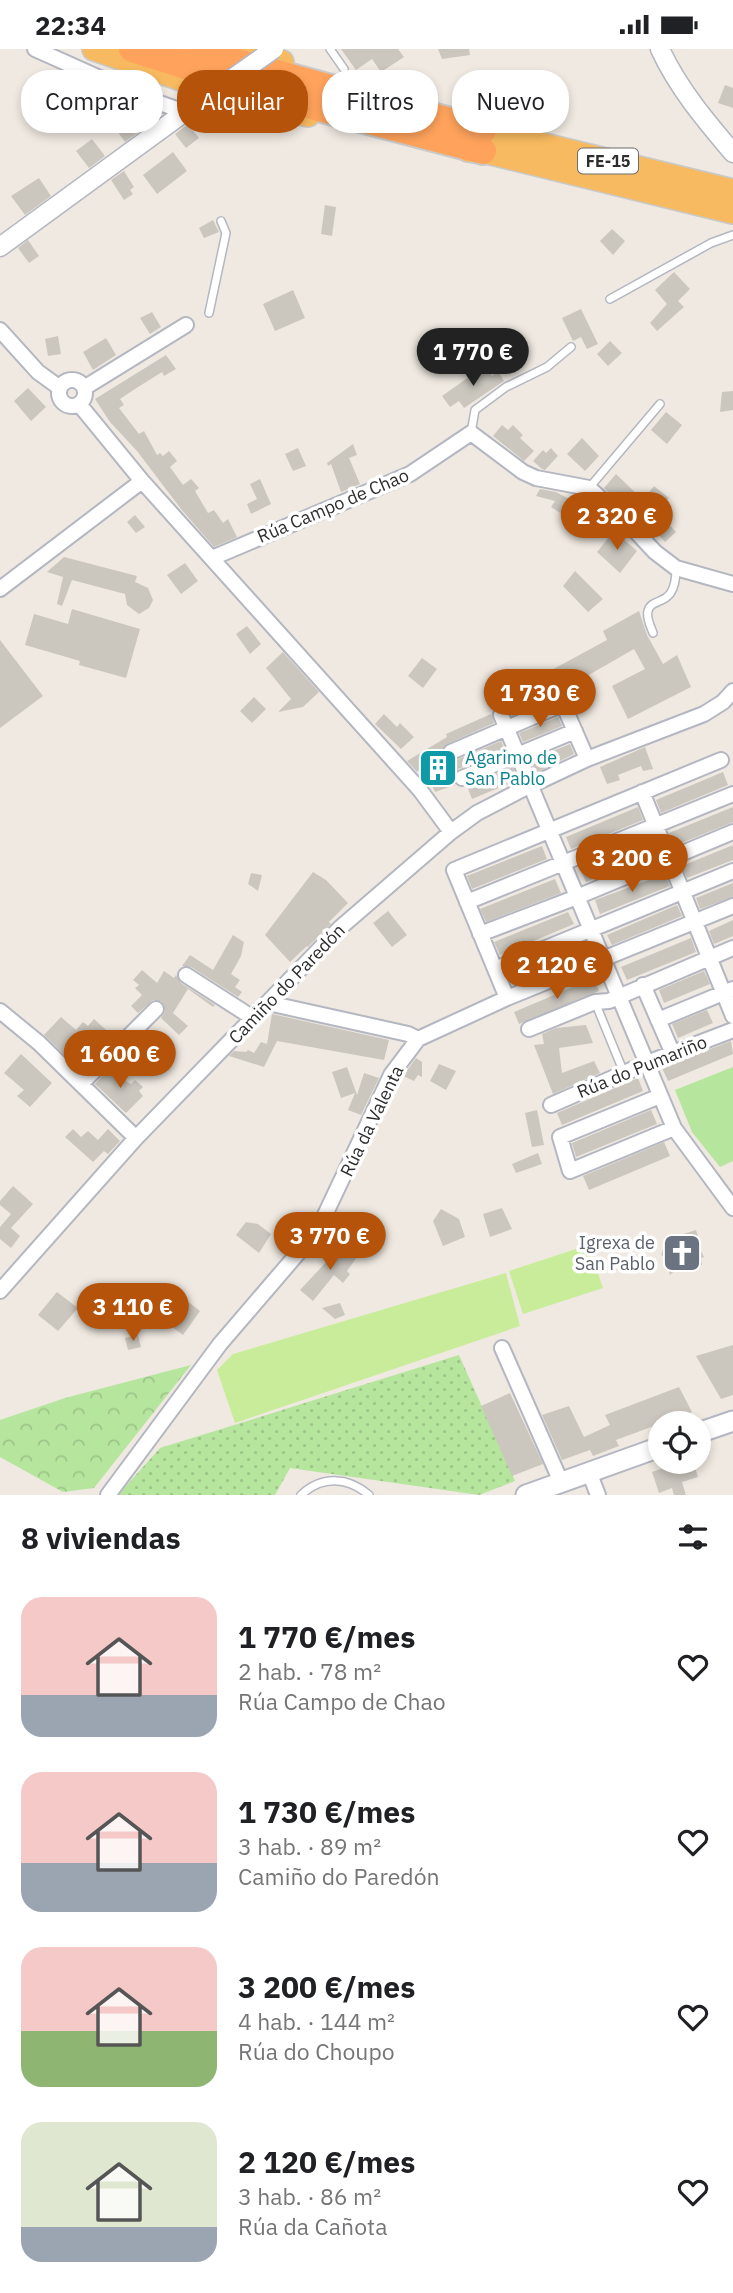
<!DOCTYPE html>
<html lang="es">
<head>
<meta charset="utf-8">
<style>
	body { margin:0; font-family:"IBM Plex Sans",sans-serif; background:#f6f6f6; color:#202124; height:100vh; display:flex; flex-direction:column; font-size:26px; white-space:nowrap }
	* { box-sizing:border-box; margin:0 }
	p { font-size:23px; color:#757577 }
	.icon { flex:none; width:38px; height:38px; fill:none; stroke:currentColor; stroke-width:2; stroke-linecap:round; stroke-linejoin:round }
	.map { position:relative; height:1446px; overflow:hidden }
	.drawer { display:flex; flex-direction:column; background:#fff; flex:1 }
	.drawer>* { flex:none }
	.guide { position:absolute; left:21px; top:21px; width:691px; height:63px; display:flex; gap:14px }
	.controls { position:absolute; left:648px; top:1362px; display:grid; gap:14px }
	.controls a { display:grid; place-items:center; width:63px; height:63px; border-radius:50%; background:#fff; box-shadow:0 4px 10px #0003; font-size:35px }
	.price { position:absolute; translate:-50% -60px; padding:0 16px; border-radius:24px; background:#b45309; color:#fff; font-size:23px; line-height:46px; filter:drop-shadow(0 2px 4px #0008) }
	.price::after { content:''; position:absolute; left:50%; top:42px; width:21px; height:16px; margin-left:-10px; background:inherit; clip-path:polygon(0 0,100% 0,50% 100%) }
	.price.selected { background:#222; color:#fff }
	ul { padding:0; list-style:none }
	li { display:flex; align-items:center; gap:21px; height:175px; padding:0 21px }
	li span { display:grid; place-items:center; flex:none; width:196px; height:140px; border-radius:21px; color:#555 }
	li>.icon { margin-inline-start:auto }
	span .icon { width:84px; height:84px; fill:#fffc; stroke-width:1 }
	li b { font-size:30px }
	h2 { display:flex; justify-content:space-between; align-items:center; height:84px; padding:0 21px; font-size:30px }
	.chip { padding:0 24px; border-radius:28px; background:#fff; box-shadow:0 4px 10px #0003; font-size:24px; line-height:63px }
	.chip.selected { background:#b45309; color:#fff }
	.status { display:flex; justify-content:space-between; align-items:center; height:49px; padding:0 35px; background:#fff; direction:ltr }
	.status svg { height:19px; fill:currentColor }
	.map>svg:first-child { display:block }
</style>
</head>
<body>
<div class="status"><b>22:34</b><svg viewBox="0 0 49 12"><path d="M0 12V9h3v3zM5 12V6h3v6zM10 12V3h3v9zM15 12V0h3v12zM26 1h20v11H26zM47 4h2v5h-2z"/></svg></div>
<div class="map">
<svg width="733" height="1446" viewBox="0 0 733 1446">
	<defs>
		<pattern id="grass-dots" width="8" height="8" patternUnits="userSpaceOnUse" patternTransform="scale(1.75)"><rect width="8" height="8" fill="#b6e59e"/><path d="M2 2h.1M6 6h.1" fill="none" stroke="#9dc588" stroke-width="1.8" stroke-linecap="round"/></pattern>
		<pattern id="forest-crowns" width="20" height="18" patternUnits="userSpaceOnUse" patternTransform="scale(1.75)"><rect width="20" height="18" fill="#b6e59e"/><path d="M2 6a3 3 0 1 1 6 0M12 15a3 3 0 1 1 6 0" fill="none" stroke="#9dc588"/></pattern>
	</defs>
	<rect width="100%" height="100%" fill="#efe9e1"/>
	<path fill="url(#grass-dots)" d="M459,1306L515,1432L479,1446L290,1419L275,1446H118L160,1399Z"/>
	<path fill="url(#forest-crowns)" d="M191,1316L94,1439L63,1443L0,1408V1371L65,1349Z"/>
	<path fill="#b6e59e" d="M733,1018V1112L720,1118L692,1083L675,1041Z"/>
	<path fill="#c9ec9a" d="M588,1196L603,1239L523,1265L509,1222Z
		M506,1224L520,1277L235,1374L217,1321L233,1305Z"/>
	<path fill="#cbc7bf" d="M341,0H398L404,8L381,23L372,10L356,21Z
		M438,0H469L470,6L442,10Z
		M725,36L733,39V59L718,54Z
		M136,58L149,75L125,93L112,75Z
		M188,75L199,89L186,99L175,85Z
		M92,90L105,107L89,119L76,102Z
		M173,103L187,122L157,145L143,126Z
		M124,122L134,138L130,141L133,145L124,151L111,131Z
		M39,129L51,147L25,166L11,147Z
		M325,156L336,158L332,187L321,185Z
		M213,171L219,183L204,189L199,179Z
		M612,180L625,192L613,206L600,192Z
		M28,191L39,207L29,214L18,199Z
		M674,223L690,240L678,252L684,258L657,282L650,274L667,255L655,241Z
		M293,241L305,269L275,282L263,255Z
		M581,260L598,295L587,300L581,288L573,292L562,269Z
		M152,263L161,278L150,285L140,269Z
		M58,287L61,305L48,307L45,290Z
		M106,289L116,306L93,321L83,303Z
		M610,292L622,304L608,317L597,305Z
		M166,306L176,320L164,327L162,323L135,340L120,350L124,356L119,359L139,385L144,382L157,406L160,404L163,407L169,402L177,412L170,418L183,436L191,430L199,439L195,442L208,464L214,461L223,474L228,470L237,488L214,498L181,460L137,402L110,373L95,350Z
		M486,316L492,327L498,322L504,332L464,359L459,352L450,358L442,347Z
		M28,339L46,358L31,372L14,352Z
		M733,342V361L720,363L722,343Z
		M666,363L682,376L667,395L651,381Z
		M502,376L508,381L513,376L523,386L520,389L534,402L524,412L493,387Z
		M582,389L599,407L585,422L567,405Z
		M353,395L357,406L349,409L360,435L341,443L331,415L328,417L327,414Z
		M298,399L306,417L293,422L285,405Z
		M551,399L558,407L545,421L542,420L533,412L543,401L546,404Z
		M616,425L643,451L654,437L669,449L657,463L676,483L665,493L656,483L658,481L624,453L622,456L604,439Z
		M260,430L271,455L251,465L247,455L257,450L250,435Z
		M540,440L556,443L586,459L587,456L598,462L592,475L564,461L562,465L551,458L555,452L536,447Z
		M135,466L145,478L136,484L127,473Z
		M614,482L637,502L620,524L597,503Z
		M64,508L137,527L135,533L148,539L153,551L149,559L139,565L127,556L125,545L72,531L62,557L57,555L63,528L47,523Z
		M185,514L198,532L181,545L167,526Z
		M575,522L603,550L588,563L563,537Z
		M72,560L140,580L126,629L79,616L80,612L25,596L34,565L68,575Z
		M639,562L647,586L663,615L677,606L691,638L628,670L612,637L645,620L634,600L561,642L548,623L607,591L603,582Z
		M247,577L261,595L250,605L236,585Z
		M0,591L43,647L0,679Z
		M283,603L319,643L303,658L278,663L291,650L266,619Z
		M422,609L437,620L423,639L408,627Z
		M550,642L553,649L512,667L508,660Z
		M254,648L266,660L252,674L240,662Z
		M384,665L397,678L400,674L414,688L401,700L375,675Z
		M491,665L494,674L447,695L442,701V706L446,711L454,712L501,692L505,701L458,720L453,727L455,736L435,743L423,717L417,723L407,712L447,688L446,685Z
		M558,668L562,677L523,693L519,684Z
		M570,695L574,705L536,724L530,711Z
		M645,698L653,720L643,722L641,717L618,726L620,731L607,735L600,718Z
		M513,718L518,731L472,750L467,737Z
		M723,723L728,736L661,764L656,751Z
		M638,758L643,771L571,800L566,788Z
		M733,758V773L674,797L669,784Z
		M651,790L656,804L586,833L580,820Z
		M733,796V811L687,829L682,817Z
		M542,797L547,810L472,840L467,827Z
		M313,823L326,831L348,854L329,873L331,875L308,898L307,897L290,913L265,886Z
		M251,824L262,826L258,842L248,835Z
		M665,825L670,837L600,865L595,851Z
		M555,830L561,844L486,873L480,860Z
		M733,834V848L700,860L696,849Z
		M677,856L682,867L612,896L607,886Z
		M388,862L407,886L392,898L373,874Z
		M568,863L574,875L500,906L494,893Z
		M733,871V887L714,895L709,882Z
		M233,886L244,893L241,907L231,925L240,931L235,938L242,943L238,948L191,918L182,917L190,906L213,921Z
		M691,889L696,903L627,931L621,918Z
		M582,895L587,906L512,936L508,925Z
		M142,921L157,934L164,922L174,929L176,926L181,934L215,956L213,958L188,940L173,964L188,977L179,986L161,969L165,962L162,953L153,951L138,964L131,957L142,946L135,939L139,936L133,931Z
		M704,922L710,935L664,954L659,941Z
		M594,929L599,942L519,975L514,963Z
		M707,961L713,974L678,989L672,975Z
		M272,965L389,991L384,1011L277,992L264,1018L229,1007L234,1002L246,1003L248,1001L254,1004L261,993L267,995Z
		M61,968L76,981L83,973L88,977L94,970L114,988L81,1022L44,986Z
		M586,976L593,994L559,999L562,1024L594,1012L600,1024L553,1045L534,996L544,995L542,985L556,979Z
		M731,992L733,1005L668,1032L662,1019Z
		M21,1005L52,1034L30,1058L17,1047L24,1041L4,1024Z
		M416,1009L422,1013V1028L418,1026L414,1032L403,1027Z
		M439,1015L456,1022L446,1041L430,1032Z
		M112,1017L126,1032L131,1035L135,1031L143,1038L139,1042L143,1047L126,1064L95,1035Z
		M347,1018L357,1046L364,1024L379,1029L361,1066L348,1061L355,1044L341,1049L332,1023Z
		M638,1029L643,1042L562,1076L557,1064Z
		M537,1061L544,1096L532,1098L525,1064Z
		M651,1061L657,1075L576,1108L572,1094Z
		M73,1080L81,1088L88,1082L98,1091L108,1080L120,1092L108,1105L104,1102L93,1113L65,1088Z
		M664,1093L670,1107L589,1141L583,1127Z
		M538,1104L542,1115L516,1124L512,1115Z
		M13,1137L33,1155L11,1179L20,1187L11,1199L0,1190V1178L11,1165L0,1156V1152Z
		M502,1159L512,1180L490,1188L483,1165Z
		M441,1160L459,1170L465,1188L443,1197L433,1172Z
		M246,1173L258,1175L271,1185L259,1204L236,1186Z
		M696,1181L700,1194H697L704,1208L701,1209L702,1216L690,1217L687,1221L682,1222L676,1220L670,1226L665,1208L661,1206L663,1200L671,1189Z
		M342,1196L357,1208L347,1222L350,1225L343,1234L334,1226L313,1252L300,1241Z
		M57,1243L78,1259L58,1282L38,1266Z
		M178,1245L200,1262L183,1286L160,1269Z
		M340,1254L345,1266L335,1270L322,1259Z
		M138,1286L141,1298L128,1301L125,1289Z
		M733,1296V1346L721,1350L696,1307Z
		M679,1338L692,1363L616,1391L619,1397L593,1407L590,1401L562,1411L542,1366L569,1357L584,1388L610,1376L605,1366Z
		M510,1344L543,1415L512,1427L481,1357Z
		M683,1412H693L698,1428L682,1433L686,1446H674L672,1439L659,1444L652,1423Z"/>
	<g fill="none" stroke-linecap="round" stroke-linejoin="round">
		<g stroke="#b4b7c1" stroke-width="10">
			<path id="service" d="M330,0L344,20
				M610,250L711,194L733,186
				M209,264L226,184L221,172
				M471,384L475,361L506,338L547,318L571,298
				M589,439L660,355
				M653,584C651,578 646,569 648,562C652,546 676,561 676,519
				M595,953L624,1024
				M301,1446C322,1426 348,1428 369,1446"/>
		</g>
		<g stroke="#b4b7c1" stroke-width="18">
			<path id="minor" d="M35,0L140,47L185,63
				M0,281L38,323L60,339
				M59 344a13 13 0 1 1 26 0a13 13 0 1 1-26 0Z
				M84,339L186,276
				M79,355L142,432L420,741L451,783
				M212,509L410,425L471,384L523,423L536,429L589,439L627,473L655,503L676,519L733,535
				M0,540L142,432
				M501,666L674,1079L733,1159
				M451,703L563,655L587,710
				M462,729L575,682
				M642,743L733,967
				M467,853L733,745
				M480,885L577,848L733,783
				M495,920L733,822
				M186,926L253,969
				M643,936L673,1005
				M507,949L454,821L721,711
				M268,954L408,985L418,990
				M0,962L39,994L136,1089
				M658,971L733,940
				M529,980L595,953L609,952L733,899
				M81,1035L156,960
				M660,1047L560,1088L570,1122L674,1079
				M551,1056L647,1014L733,981
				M0,1242L136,1089L341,878L451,783L477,764L523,740L587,710L704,665L723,653L733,642
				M502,1299L561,1433
				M589,1423L598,1446
				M108,1446L220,1295L311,1189L324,1168L391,1026L418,990L507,949L733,857"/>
		</g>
		<g stroke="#b4b7c1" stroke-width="21">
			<path id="tertiary" d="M660,0C678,39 705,71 733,104
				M0,198L200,52"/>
		</g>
		<g stroke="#b4b7c1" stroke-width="23">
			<path id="secondary" d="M698,1384L733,1372
				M526,1446L660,1398"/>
		</g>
		<g stroke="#c9c9c9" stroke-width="26">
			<path id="trunk" d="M94,0L247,53L308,66
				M246,0L282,13
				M467,75L483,81L733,142
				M468,101L483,102L733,163"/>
		</g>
		<g stroke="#c9c9c9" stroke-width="30">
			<path id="motorway" d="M132,0L322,60L483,102
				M190,0L483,81"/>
		</g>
		<use href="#service" stroke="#fff" stroke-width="7"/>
		<use href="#minor" stroke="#fff" stroke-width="14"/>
		<use href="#tertiary" stroke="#fff" stroke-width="18"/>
		<use href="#secondary" stroke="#fff" stroke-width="19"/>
		<use href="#trunk" stroke="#f8ba60" stroke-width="23"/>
		<use href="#motorway" stroke="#ffa35c" stroke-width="26"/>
		<g stroke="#b4b7c1" stroke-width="21" stroke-linecap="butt">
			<path id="tertiary-bridge" d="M200,52L274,0"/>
		</g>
		<use href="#tertiary-bridge" stroke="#fff" stroke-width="18"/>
	</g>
	<defs>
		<g id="building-square" transform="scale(2.0125)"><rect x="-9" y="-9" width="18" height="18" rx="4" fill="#0f9aa8" stroke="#fff"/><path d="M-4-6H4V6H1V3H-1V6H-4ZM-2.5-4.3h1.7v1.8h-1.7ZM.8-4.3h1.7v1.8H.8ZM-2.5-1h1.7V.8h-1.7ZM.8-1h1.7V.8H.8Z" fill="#fff"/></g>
		<g id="church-square" transform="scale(2.0125)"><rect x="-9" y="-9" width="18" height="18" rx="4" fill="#6b7280" stroke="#fff"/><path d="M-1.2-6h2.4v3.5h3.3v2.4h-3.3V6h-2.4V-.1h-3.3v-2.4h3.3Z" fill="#fff"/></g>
	</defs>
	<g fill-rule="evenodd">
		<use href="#building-square" x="438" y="719"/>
		<use href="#church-square" x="682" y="1204"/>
	</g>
	<g text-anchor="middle" stroke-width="7" stroke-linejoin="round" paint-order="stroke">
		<rect fill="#fff" stroke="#6d6d6d" stroke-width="2" x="578" y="99.5" width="60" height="25" rx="5"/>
		<g font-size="16" font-weight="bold" fill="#2e2e2e">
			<text x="608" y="118">FE-15</text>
		</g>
		<g font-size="18" fill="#2e2e2e" stroke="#fff">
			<text transform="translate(333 457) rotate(-23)" y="6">Rúa Campo de Chao</text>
			<text transform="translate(287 935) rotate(-46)" y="6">Camiño do Paredón</text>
			<text transform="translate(642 1018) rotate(-22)" y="6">Rúa do Pumariño</text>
			<text transform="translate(372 1072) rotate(-64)" y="6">Rúa da Valenta</text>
		</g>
		<g font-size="18" fill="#0d838f" stroke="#fff" text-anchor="start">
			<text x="465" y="715">Agarimo de<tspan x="465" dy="21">San Pablo</tspan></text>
		</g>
		<g font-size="18" fill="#5b616d" stroke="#fff" text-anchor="end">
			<text x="655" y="1200">Igrexa de<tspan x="655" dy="21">San Pablo</tspan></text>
		</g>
	</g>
</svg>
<div class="controls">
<a><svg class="icon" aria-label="locate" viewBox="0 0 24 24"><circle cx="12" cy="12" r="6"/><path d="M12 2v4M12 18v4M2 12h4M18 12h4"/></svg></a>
</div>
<b class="price selected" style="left:473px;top:339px">1 770 €</b>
<b class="price" style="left:617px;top:503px">2 320 €</b>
<b class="price" style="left:540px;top:680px">1 730 €</b>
<b class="price" style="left:632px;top:845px">3 200 €</b>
<b class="price" style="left:557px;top:952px">2 120 €</b>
<b class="price" style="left:120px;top:1041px">1 600 €</b>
<b class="price" style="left:330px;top:1223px">3 770 €</b>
<b class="price" style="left:133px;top:1294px">3 110 €</b>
<div class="guide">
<a class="chip">Comprar</a>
<a class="chip selected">Alquilar</a>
<a class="chip">Filtros</a>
<a class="chip">Nuevo</a>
</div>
</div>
<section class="drawer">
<h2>8 viviendas<svg class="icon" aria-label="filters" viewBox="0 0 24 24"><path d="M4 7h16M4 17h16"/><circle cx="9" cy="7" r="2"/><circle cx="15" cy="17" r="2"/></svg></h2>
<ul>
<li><span style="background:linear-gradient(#f6c9c9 70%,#9aa5b1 0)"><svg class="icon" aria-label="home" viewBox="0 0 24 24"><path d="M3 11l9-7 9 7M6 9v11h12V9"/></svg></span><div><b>1 770 €/mes</b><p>2 hab. · 78 m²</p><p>Rúa Campo de Chao</p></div><svg class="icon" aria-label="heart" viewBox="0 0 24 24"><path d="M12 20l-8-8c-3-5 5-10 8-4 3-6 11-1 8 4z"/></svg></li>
<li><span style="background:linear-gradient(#f6c9c9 65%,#9aa5b1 0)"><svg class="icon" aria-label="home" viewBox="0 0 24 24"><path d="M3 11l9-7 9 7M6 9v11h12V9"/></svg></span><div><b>1 730 €/mes</b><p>3 hab. · 89 m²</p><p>Camiño do Paredón</p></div><svg class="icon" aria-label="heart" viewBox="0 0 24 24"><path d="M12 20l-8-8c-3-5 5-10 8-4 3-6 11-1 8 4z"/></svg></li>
<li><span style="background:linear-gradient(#f6c9c9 60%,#8fb573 0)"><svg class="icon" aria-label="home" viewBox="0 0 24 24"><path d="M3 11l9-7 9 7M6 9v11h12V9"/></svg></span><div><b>3 200 €/mes</b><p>4 hab. · 144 m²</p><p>Rúa do Choupo</p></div><svg class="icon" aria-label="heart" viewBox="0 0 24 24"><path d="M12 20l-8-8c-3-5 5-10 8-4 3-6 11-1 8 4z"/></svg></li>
<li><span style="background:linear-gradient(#dfe7d0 75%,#9aa5b1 0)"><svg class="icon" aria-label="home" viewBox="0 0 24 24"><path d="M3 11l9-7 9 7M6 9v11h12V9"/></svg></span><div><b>2 120 €/mes</b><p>3 hab. · 86 m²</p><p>Rúa da Cañota</p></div><svg class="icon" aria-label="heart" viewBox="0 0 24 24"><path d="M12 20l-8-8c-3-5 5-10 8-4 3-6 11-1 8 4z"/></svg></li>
</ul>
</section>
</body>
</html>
